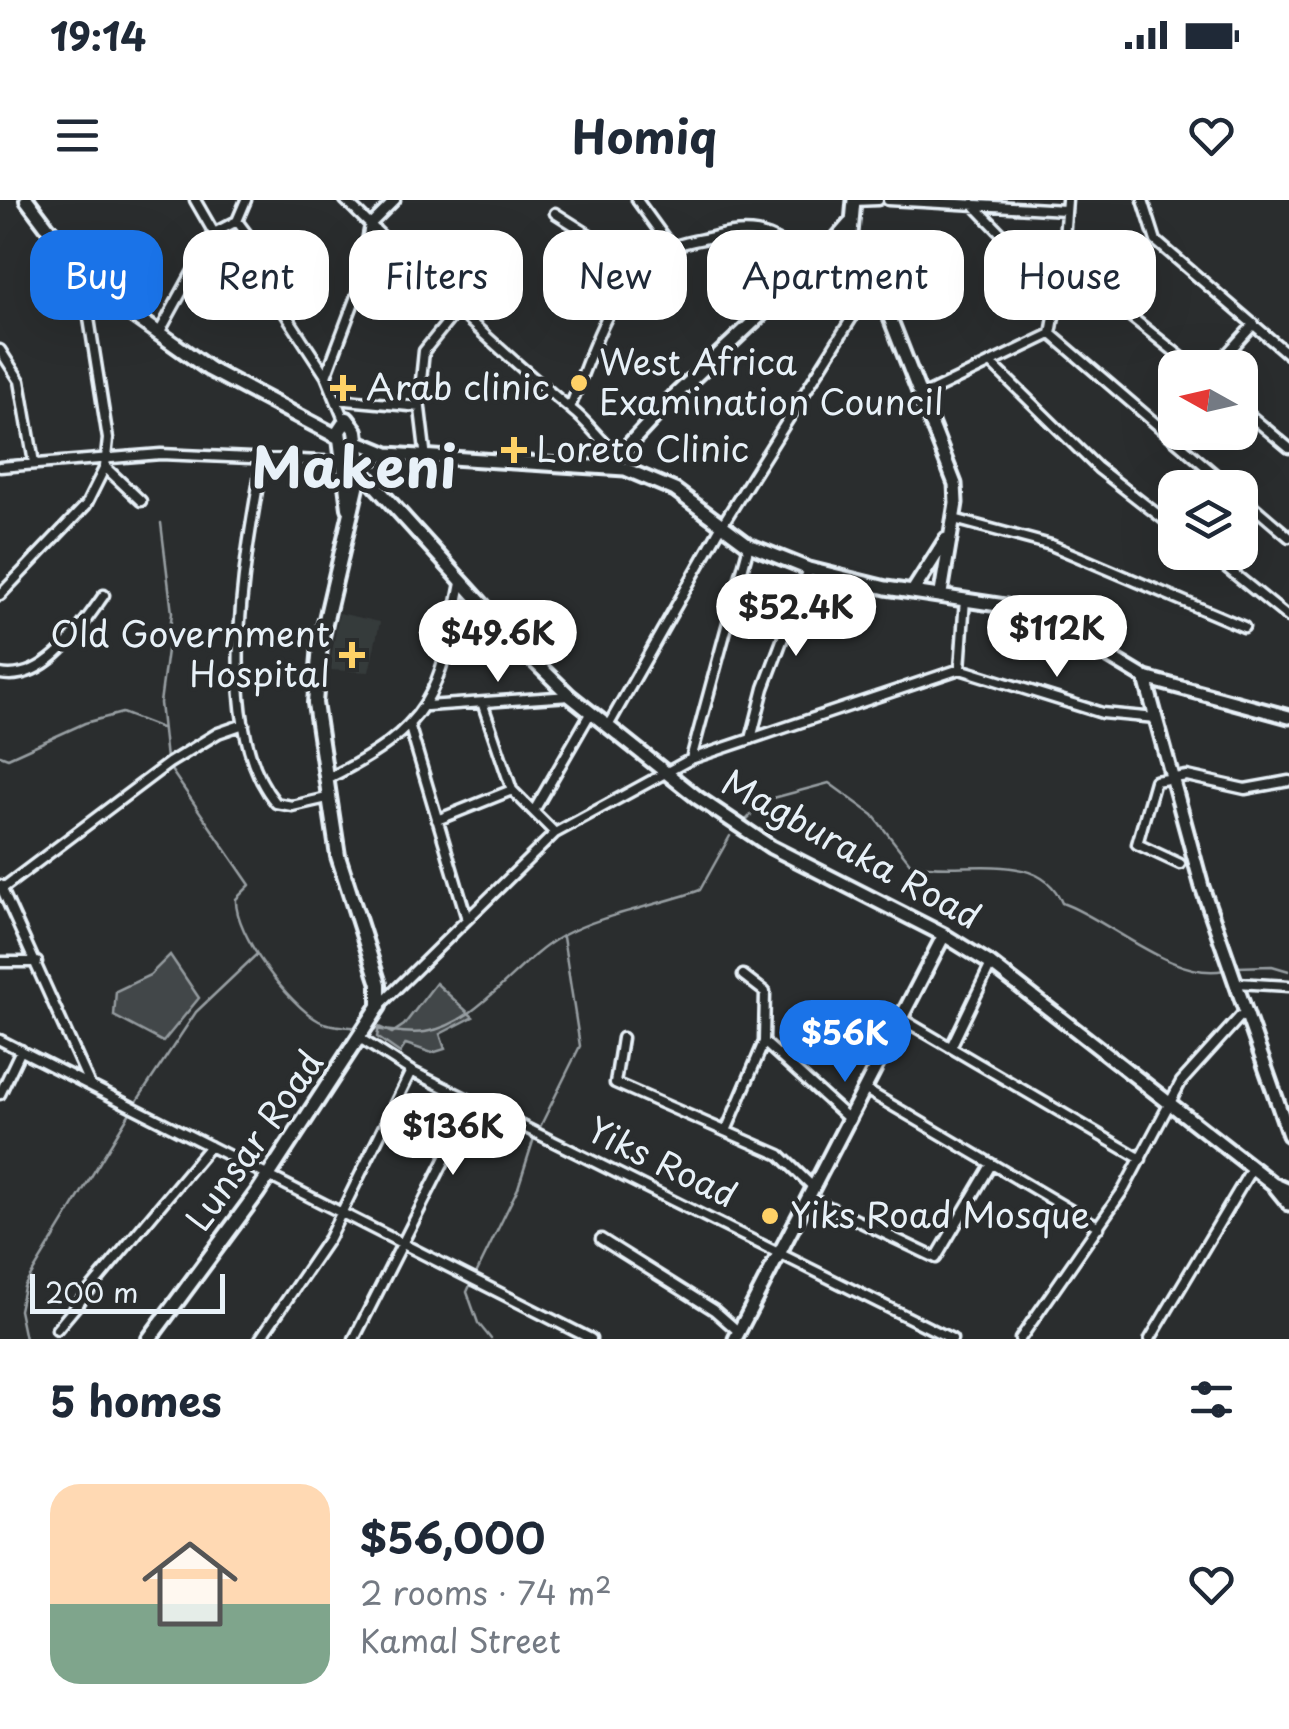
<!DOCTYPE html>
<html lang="en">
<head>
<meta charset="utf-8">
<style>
	body { margin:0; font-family:"Playpen Sans",sans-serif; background:#f2f2f3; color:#1f2937; height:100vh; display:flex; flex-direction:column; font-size:38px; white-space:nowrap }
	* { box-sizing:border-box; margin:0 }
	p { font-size:32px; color:#747a83 }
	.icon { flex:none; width:55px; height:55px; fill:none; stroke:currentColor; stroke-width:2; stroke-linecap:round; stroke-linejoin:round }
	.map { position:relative; height:1139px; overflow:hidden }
	.panel { display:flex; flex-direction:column; background:#fff; flex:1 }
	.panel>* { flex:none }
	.guide { position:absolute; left:30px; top:30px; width:1230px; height:90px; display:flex; gap:20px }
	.needle { width:65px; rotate:278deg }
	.controls { position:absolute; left:1158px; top:150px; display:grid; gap:20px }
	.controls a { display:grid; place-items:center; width:100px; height:100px; border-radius:20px; background:#fff; box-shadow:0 10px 40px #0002; font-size:50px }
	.scale { position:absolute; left:30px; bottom:25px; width:195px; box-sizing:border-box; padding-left:10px; border:5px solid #e8f1f8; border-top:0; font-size:28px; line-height:35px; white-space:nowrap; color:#e8f1f8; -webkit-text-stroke:8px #2a2d2e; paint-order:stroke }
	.price { position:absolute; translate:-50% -85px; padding:0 22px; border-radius:35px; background:#fff; color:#222; font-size:32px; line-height:65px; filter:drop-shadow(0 2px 5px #0008) }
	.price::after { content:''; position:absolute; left:50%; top:60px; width:30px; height:22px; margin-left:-15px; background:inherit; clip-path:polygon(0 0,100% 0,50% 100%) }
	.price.selected { background:#1a73e8; color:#fff }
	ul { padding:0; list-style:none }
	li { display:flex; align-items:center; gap:30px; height:250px; padding:0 50px }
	li span { display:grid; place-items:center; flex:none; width:280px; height:200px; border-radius:30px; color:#555 }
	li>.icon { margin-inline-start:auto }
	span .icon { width:120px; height:120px; fill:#fffc; stroke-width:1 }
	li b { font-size:42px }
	h2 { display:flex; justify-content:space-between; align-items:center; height:120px; padding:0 50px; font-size:42px }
	.pill { padding:0 35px; border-radius:30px; background:#fff; box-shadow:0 10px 40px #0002; font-size:35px; line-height:90px }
	.pill.selected { background:#1a73e8; color:#fff }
	.status { display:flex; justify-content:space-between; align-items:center; height:70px; padding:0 50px; background:#fff; direction:ltr }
	.status svg { height:28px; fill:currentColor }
	header { display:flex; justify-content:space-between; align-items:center; height:130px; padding:0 50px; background:#fff; font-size:45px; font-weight:700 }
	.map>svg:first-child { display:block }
</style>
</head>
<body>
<div class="status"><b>19:14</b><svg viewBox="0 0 49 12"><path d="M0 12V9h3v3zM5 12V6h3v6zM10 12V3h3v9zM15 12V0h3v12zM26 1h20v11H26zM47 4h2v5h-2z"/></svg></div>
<header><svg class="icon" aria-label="menu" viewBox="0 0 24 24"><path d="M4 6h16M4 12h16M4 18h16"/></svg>Homiq<svg class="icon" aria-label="heart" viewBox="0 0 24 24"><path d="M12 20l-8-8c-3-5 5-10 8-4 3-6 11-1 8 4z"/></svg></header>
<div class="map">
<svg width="1289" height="1139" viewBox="0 0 1289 1139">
	<rect width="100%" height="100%" fill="#2a2d2e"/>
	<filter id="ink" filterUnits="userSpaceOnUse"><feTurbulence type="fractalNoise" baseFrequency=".01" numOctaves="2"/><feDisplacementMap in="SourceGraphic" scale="20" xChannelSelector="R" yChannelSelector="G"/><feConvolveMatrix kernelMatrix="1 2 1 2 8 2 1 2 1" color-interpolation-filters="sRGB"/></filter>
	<g filter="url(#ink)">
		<path fill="#363a3b" d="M339,413L380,422L369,472L329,470Z"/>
		<path fill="#424648" stroke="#959ca0" stroke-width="2.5" d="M170,755L199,798L163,842L114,816L116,791L150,775Z
			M436,783L473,817L440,834L445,849L432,853L406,844L400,853L377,837L379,827L392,833L404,825Z"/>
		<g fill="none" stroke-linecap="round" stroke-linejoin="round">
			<path stroke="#989fa3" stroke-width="2.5" d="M161,323L172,413L160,503L166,559
				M0,555L8,558L85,523L122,513L161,528
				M169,567L250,685L236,699C234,733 289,805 319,821C329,827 347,826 359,828
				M746,620L766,600L829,583L873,615L911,664C960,675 1040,647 1062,703C1108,719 1173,781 1224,770
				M1236,767L1272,766L1289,771
				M372,829C389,830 409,835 425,832C479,824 515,762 562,736C605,713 654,707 700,690L730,636
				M135,904L196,812L256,755
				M539,929L580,846L563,737
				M476,1074L518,988L534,938
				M471,1083L467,1092L478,1123L491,1139
				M25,1139L19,1110L24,1087L131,911"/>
			<g stroke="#e8f1f8" stroke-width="15">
				<path id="street" d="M195,0L214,33
					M345,0C418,72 492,146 572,210C593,226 604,249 629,261
					M637,0L671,47
					M888,0L1065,10
					M1143,0L1156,41L1289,155
					M853,1L878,0
					M973,4L1024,57L1051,73L1100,92L1195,168
					M555,13L642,68
					M237,21L265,58L277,101L326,176L344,220
					M1051,134L1231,288
					M158,135L214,33L237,21L246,0
					M0,150L20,181L34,263
					M993,165L1098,268L1175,328
					M1214,168L1254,124
					M326,176L358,91L370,25L395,0
					M922,196L1051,134L1061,78L1067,0
					M336,199L420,207
					M1240,207L1289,248
					M570,208C590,156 609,89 657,55C673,43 697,41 716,36C760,25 781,37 810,69
					M263,257C247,348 211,526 276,603L292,606L327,598
					M426,259L419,200L424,151L458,109
					M0,267L161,254L344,262
					M105,267L141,301
					M1240,295L1289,337
					M954,319L1051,345L1244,427
					M1207,352L1289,418
					M0,395L86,305L105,267L108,239L88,112L91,85
					M960,469L965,399
					M0,474C46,483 81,427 104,395
					M483,505L512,590L555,633
					M427,506L570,496
					M409,524L467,719
					M608,526L722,325L875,81
					M751,539L764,488L809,369
					M691,559L749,345
					M325,580C432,527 439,495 461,383
					M535,609L591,512
					M437,620L512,590
					M1180,664L1137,644L1155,581L1187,576L1245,589L1289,581
					M0,685L90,885
					M3,688L169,563L218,533L244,524
					M0,762H37
					M1237,783L1289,786
					M379,806L555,633L691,559L960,469L1102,513L1156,518
					M902,819L1141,959
					M622,838L615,883L780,955L813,987
					M361,839L411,871L952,1139
					M0,840L591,1139
					M764,842L850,920
					M951,847L991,764
					M866,890L1099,1027
					M0,894L21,850
					M726,931L764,842L765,792L743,775
					M808,997L936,1058L991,965
					M601,1039L714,1110L739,1132
					M57,1129L210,946
					M260,1139L329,1038L411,871
					M354,1139L474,902
					M1020,1139L1124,989L1181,882L1246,810
					M1150,1139L1252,968"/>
			</g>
			<g stroke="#e8f1f8" stroke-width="19">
				<path id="secondary" d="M854,0L851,34L883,100L955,284L956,303L941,393
					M359,242L388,254
					M361,261L388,254L625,269L675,290L749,345L809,369L886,388L1018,408L1040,415L1145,478L1289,517
					M608,267L673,197L810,69L849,24
					M361,270L533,460L570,496L698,598L771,647L944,735L991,764L1273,984L1289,991
					M913,391L946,339
					M1145,478L1202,687L1289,935
					M1276,988L1289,1004
					M735,1139L944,735"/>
			</g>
			<g stroke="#e8f1f8" stroke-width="20">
				<path id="primary" d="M27,0L91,85L209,169L340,238
					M149,1139L257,993L379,806V784L338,656L315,503L320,445L361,270L356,231L347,219L339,231L349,308"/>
			</g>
			<use href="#street" stroke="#2a2d2e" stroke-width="8"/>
			<use href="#secondary" stroke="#2a2d2e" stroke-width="11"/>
			<use href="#primary" stroke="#2a2d2e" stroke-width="12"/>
		</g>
	</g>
	<g fill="#ffd166" stroke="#2a2d2e" stroke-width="4">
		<circle cx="579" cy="183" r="10"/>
		<path d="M338 173h10v10h10v10h-10v10h-10v-10h-10v-10h10z"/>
		<path d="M509 235h10v10h10v10h-10v10h-10v-10h-10v-10h10z"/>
		<path d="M347 440h10v10h10v10h-10v10h-10v-10h-10v-10h10z"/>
		<circle cx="770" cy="1016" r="10"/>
	</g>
	<g text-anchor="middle" stroke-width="9" stroke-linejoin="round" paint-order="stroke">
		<g font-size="35" fill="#e8f1f8" stroke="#2a2d2e" text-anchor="start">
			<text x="599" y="175">West Africa<tspan x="599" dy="40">Examination Council</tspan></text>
			<text x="366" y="200">Arab clinic</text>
			<text x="536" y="262">Loreto Clinic</text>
			<text x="330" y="447" text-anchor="end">Old Government<tspan x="330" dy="40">Hospital</tspan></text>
			<text x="790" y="1028">Yiks Road Mosque</text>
		</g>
		<g font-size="35" fill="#e8f1f8" stroke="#2a2d2e">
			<text transform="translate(851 650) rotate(29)" y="12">Magburaka Road</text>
			<text transform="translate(255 941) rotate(-55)" y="12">Lunsar Road</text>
			<text transform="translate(662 963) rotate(26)" y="12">Yiks Road</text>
		</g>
		<g font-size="55" font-weight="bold" fill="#e8f1f8" stroke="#2a2d2e">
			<text x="354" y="288">Makeni</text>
		</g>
	</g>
</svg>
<div class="controls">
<a><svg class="needle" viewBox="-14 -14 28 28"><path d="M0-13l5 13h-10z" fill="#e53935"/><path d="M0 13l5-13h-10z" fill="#747a83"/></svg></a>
<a><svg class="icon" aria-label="layers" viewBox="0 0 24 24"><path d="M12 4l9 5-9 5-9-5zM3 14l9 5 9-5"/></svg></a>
</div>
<div class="scale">200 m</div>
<b class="price" style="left:796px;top:459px">$52.4K</b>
<b class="price" style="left:1057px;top:480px">$112K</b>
<b class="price" style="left:498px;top:485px">$49.6K</b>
<b class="price selected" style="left:845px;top:885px">$56K</b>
<b class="price" style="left:453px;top:978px">$136K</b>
<div class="guide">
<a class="pill selected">Buy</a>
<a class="pill">Rent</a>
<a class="pill">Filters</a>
<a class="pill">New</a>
<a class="pill">Apartment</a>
<a class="pill">House</a>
</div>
</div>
<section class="panel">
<h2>5 homes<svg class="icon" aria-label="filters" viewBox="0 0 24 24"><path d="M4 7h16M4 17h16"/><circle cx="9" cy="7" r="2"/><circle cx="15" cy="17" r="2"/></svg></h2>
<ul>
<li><span style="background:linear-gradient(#ffd9b3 60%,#7fa58c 0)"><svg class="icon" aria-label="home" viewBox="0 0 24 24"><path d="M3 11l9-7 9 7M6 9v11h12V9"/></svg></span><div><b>$56,000</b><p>2 rooms · 74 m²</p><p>Kamal Street</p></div><svg class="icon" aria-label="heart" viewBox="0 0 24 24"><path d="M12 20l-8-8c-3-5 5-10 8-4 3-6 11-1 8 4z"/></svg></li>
</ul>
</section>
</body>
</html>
